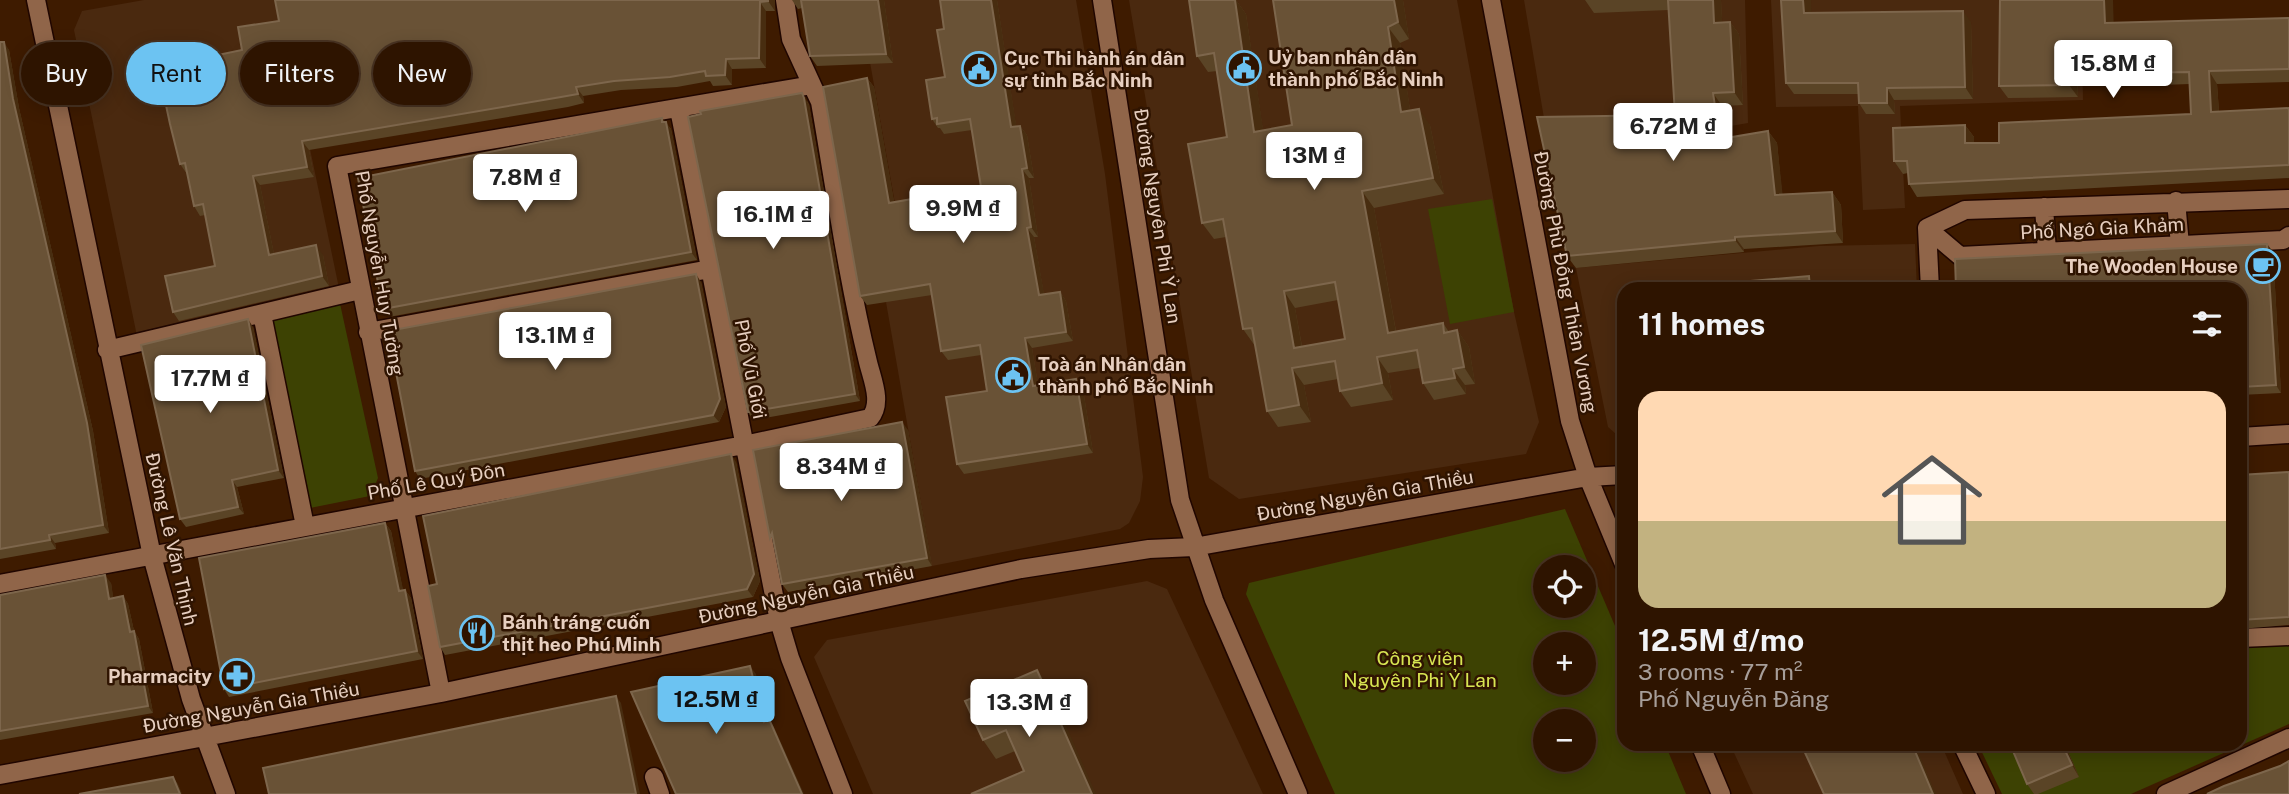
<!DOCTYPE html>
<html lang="en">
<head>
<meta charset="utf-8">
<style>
	body { margin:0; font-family:"Public Sans",sans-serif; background:#361d0a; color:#f1f3f6; height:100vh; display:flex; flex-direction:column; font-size:26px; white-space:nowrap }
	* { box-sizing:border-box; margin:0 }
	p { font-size:23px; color:#a79e99 }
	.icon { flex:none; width:38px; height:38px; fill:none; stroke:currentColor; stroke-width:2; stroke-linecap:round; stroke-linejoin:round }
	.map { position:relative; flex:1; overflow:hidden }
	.drawer { position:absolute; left:1617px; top:282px; width:630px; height:469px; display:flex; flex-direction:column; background:#2e1400; border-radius:21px; box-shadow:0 4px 18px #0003,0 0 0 2px #493322 }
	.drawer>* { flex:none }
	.hud { position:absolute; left:21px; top:42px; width:665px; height:63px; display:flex; gap:14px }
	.controls { position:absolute; left:1533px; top:555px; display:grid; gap:14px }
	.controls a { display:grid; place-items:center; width:63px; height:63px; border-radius:50%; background:#2e1400; box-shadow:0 4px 18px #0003,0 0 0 2px #493322; font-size:35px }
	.price { position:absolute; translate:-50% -60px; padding:0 16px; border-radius:7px; background:#fff; color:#222; font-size:23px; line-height:46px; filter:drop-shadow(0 2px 4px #0008) }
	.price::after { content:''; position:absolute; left:50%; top:42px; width:21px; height:16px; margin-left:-10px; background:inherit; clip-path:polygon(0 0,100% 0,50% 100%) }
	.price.current { background:#6cc3f2; color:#111 }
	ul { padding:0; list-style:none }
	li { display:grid; align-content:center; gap:14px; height:371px; padding:0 21px }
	li span { display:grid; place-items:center; height:217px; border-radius:21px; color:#555 }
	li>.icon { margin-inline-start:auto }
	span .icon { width:126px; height:126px; fill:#fffc; stroke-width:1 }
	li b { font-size:30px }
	h2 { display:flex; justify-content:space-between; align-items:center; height:84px; padding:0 21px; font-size:30px }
	.chip { padding:0 24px; border-radius:32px; background:#2e1400; box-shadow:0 4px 18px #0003,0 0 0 2px #493322; font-size:24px; line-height:63px }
	.chip.current { background:#6cc3f2; color:#111 }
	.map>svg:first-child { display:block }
</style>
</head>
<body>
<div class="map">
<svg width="2289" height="794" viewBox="0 0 2289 794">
	<rect width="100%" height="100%" fill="#3e1b00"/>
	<path fill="#4a290f" d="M144,0H279L340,293L138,341L74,30L82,11Z
		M859,0H1076L1105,174L1143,477L1140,501L1129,523L1120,529L932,566L886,302L897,215Z
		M1129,0H1457L1514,312L1539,422L1526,454L1239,499L1209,478Z
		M1524,0H1745L1748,123L1725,127L1546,130Z
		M1771,0H2081L2083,100L1900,106L1905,208L1863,210L1858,106L1776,107Z
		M1915,244L1917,289H1624V441L1608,427L1576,268L1819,246Z
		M1147,581L1167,589L1263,794H873L814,657L827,640Z
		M1730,744H1941L1963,794H1753Z"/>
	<path fill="#3d4203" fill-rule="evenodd" d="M1492,199L1514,312L1450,324L1428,209Z
		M339,299L378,478L370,496L310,508L269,315Z
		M1565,509L1624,647V744H1665L1686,794H1335L1246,594L1249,583ZM1584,567V606H1545V567ZM1545,644H1584V682H1545ZM1545,721H1584V760H1545Z
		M2289,644V724L2131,794H2002L1978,744H2240V647Z"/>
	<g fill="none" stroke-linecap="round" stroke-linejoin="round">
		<g stroke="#200600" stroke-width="21">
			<path id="minor" d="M36,0L152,556L191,699L226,794
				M1102,0L1180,500L1214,600L1298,794
				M1491,0L1570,421L1588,477L1624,564
				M679,109L779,621L790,658L843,794
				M2176,201L2180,245
				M2044,207L2047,252
				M1927,228L1960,256L2283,240L2289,236
				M1927,228L1965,210L2289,199
				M1927,228L1930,289
				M262,314L305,526
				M368,332L710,269
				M107,350L360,290
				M2240,437L2289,434
				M0,584L744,445L870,418C883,403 872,379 868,362C847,276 835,188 820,102L812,85
				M2240,638L2289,636
				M441,693L337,166L812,85L791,39L785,0
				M1700,744L1721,794
				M1962,744L1986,794
				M0,775L441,693L1021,569L1149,549L1194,547L1588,477L1624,475
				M654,777L660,794
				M2166,794L2289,738"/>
		</g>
		<use href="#minor" stroke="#906549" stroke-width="18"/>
	</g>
	<path fill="#5a4426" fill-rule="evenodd" d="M775,0V11H766V68L732,69V85L713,86L710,81L677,87L621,90L583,96L584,103L568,107L309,150L314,177L260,185L274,254L323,255L329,286L179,321L173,312L215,266L205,215L200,216L194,206L187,174L180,164L176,93Z
		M792,0H884L893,63L817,66L810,56L802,8L798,9Z
		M940,0H997L1016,126H1020L1027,135L1034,178H1029L1038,237H1034L1044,295L1060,292L1066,301L1073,341L1032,348L1038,385L1076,379L1083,389L1093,453L964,474L957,464L987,391L981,355L948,360L941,351L932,295L867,305L860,296L867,78L874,87L894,202L981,187L972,130L944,134L940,128H938L932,119L945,77L944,29Z
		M1189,0H1236L1246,14L1263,131L1292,125L1403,0L1409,39L1400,43L1410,110L1430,125L1444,194L1374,208L1396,331L1443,323L1449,332L1457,330L1469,347L1475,384L1465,385L1466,394L1434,400L1423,383L1420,368L1388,373L1393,400L1351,407L1340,391L1338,379L1304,385L1311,422L1278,427L1267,411L1255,346L1243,329L1226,237L1214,239L1202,223L1227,137L1217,71L1208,72L1197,56ZM1338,300L1345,339L1302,346L1295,308Z
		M1585,0H1721L1722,23L1730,22L1739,34L1743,105L1722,106L1727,138L1768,131L1777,143L1782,194L1832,192L1841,205L1843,243L1744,249V252L1576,268L1567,256L1675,115L1669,10L1594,13Z
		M1781,0H1811V13L1971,22L1973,99L1894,100L1895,114H1866L1859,103L1858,94H1794L1786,83Z
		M2041,0L2113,23L2289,18V82L2217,84L2219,112L2289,108V178L1917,197L1909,184L1908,173L1903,174L1894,161L1965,125L1974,137V143H1999L2191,114L2190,84L2132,86L2124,73L2077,74L2078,97L2008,98L1999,86Z
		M0,42L9,50L19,108L93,431L109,533L55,543L56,549L0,559Z
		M807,101L809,105L860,401L753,420L748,412Z
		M662,118L671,129L697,260L389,317L383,309Z
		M2267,244L2273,252L2281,393L2240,395V289Z
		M701,282L726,407L719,422L420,479L415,471Z
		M253,327L284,478L237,487L244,514L186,527L180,519Z
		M908,430L932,566L788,592L782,584Z
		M736,462L760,581L753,597L445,655L440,647L437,584Z
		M2289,472V625L2240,629V475Z
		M385,523L391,531L403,591L405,590L411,598L423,659L229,697L224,689Z
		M111,583L113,598L123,596L128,604L134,631L139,639L153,713L0,740V595Z
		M1037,670L1050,689L1024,771L1015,751L996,759L983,740Z
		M2010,744H2065L2079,777L2038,794H2034L2027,784Z"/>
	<path fill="#482d10" d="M768,0H775V11L768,1Z
		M878,0H884L893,63L886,54Z
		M991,0H997L1018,137L1011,127Z
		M1235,0H1236L1246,14L1266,149L1254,132Z
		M1394,0H1403L1409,39L1398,22Z
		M1713,0H1721L1723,36L1714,23Z
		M1803,0H1811L1812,24L1804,13Z
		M2104,0H2113L2114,35L2105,23Z
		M760,2L766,11V68L759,58Z
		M1963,11L1971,22L1973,99L1965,87Z
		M1730,22L1739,34L1743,105L1734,92Z
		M1388,27L1400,43L1413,129L1401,112Z
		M4,42L9,50L19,108L93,431L109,533L103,525L13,99Z
		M726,59L732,69V85L725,75Z
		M2068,62L2077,74L2078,97L2069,85Z
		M2209,71L2217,84L2220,125L2211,112Z
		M867,78L874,87L896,212L889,203Z
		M576,87L583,96L584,103L578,94Z
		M1887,88L1894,100L1895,114L1887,103Z
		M802,93L809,105L860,401L855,394Z
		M1713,93L1722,106L1729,152L1720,139Z
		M1419,109L1430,125L1444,194L1433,178Z
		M662,118L671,129L697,260L691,252Z
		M1965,125L1974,137V155L1965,143Z
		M1020,126L1027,135L1034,178L1027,168Z
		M1768,131L1777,143L1784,207L1775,195Z
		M302,141L309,150L314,177L307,167Z
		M1022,169L1029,178L1038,237L1031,227Z
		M253,176L260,185L276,264L269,255Z
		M1362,191L1374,208L1399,349L1388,333Z
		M1832,192L1841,205L1843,243L1835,231Z
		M1027,228L1034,237L1046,305L1039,295Z
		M1735,237L1744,249V252L1735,240Z
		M2267,244L2273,252L2281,393L2276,385Z
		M316,245L323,255L329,286L322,276Z
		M696,274L701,282L726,407L719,422L713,415Z
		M1809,276L1817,288V289H1810Z
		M1284,291L1295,308L1305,364L1294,348Z
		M1060,292L1066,301L1073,341L1066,332Z
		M248,319L253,327L284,478L278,470Z
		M1457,330L1469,347L1475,384L1464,367Z
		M1025,338L1032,348L1040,396L1033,386Z
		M1377,357L1388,373L1393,400L1382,383Z
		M1292,368L1304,385L1311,422L1299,405Z
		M1453,369L1465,385L1466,394L1455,378Z
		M1076,379L1083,389L1093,453L1087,444Z
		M902,422L908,430L932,566L927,558Z
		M731,454L736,462L760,581L753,597L747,589Z
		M232,480L237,487L244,514L238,507Z
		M385,523L391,531L405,599L399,591Z
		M49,535L55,543L56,549L50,540Z
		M105,575L111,583L115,607L109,599Z
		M405,590L411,598L423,659L417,651Z
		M123,596L128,604L134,631L139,639L153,713L148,706Z
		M750,666L756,674L769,729L764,722Z
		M1037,670L1050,689L1096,794H1092Z
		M616,696L621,703L640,794H636Z
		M769,719L774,727L804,794H802Z
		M1912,744H1915L1936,794H1933Z
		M2062,744H2065L2079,777L2072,765Z
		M173,777L178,784L182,794H180Z"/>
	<path fill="#695236" stroke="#7d664c" stroke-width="2" fill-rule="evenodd" d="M275,0H768V1L760,2L759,58L726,59L725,75L706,76L705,71L670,77L614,81L576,87L578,94L561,97L302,141L307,167L253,176L269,255L316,245L322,276L173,312L165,276L215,266L203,204L194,206L185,163L180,164L170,124L164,96L176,93L170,65L242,50L238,27L279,21Z
		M801,0H878L886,54L810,56Z
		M940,0H991L1011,127L1020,126L1027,168L1022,169L1031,227L1027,228L1039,295L1060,292L1066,332L1025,338L1033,386L1076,379L1087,444L957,464L946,397L987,391L980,345L941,351L930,284L860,296L823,87L867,78L889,203L981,187L970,119L937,124V118L932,119L926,80L945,77L937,30L944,29Z
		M1189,0H1235L1254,132L1292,125L1273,0H1394L1398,22L1388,27L1401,112L1419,109L1433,178L1362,191L1388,333L1443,323L1444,333L1457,330L1464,367L1453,369L1455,378L1423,383L1417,350L1377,357L1382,383L1340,391L1335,361L1292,368L1299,405L1267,411L1252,328L1243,329L1223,219L1202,223L1188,144L1227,137L1214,53L1197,56ZM1335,282L1345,339L1294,348L1284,291Z
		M1668,0H1713L1714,23L1730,22L1734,92L1713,93L1720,139L1768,131L1775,195L1832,192L1835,231L1735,237V240L1567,256L1537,117L1675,115Z
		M1781,0H1803L1804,13L1963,11L1965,87L1887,88V103H1859L1858,83H1786Z
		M2000,0H2104L2105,23L2289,18V69L2209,71L2211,112L2289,108V165L1909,184L1907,161H1894L1893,128L1965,125V143H1999V123L2191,114L2189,72L2124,73L2123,60L2068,62L2069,85L1999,86Z
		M0,42H4L13,99L87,423L103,525L49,535L50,540L0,549Z
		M802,93L804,98L855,394L748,412L688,117L701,114L700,111Z
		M662,118V122H666L691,252L383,309L358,178Z
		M2267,244L2276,385L2240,387V289H1956L1955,259Z
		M696,274L720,399L713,415L415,471L388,331Z
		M1809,276L1810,289H1693L1692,286Z
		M248,319L278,470L232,480L238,507L180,519L141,345Z
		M902,422L927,558L782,584L772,533L770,538L753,450Z
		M731,454L754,574L747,589L440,647L428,586L437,584L423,516Z
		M2289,472V617L2240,620V475Z
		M385,523L399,591L405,590L417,651L224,689L199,558Z
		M105,575L109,599L123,596L130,632L134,631L148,706L0,731V595Z
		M750,666L764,722L769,719L802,794H676L631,692Z
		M1037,670L1092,794H971L1024,771L1006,730L983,740L965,701Z
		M616,696L636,794H269L263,768Z
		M1801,744H1912L1933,794H1824Z
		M2010,744H2062L2072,765L2027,784Z
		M2289,761V794H2207L2224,786L2280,766Z
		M173,777L180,794H79Z"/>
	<defs>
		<g id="civic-ring" transform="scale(1.75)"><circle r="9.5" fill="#2f1401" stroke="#6cc3f2" stroke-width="1.5"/><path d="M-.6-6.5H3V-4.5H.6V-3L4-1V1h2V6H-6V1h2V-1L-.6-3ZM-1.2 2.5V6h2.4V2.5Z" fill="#6cc3f2"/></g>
		<g id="cafe-ring" transform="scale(1.75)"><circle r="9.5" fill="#2f1401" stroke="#6cc3f2" stroke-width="1.5"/><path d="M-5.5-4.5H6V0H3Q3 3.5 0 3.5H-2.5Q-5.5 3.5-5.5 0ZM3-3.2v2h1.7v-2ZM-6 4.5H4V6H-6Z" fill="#6cc3f2"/></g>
		<g id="restaurant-ring" transform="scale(1.75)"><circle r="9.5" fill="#2f1401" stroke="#6cc3f2" stroke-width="1.5"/><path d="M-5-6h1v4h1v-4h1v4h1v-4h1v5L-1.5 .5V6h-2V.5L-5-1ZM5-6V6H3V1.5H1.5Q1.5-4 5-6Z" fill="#6cc3f2"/></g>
		<g id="pharmacy-ring" transform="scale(1.75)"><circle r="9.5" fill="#2f1401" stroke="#6cc3f2" stroke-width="1.5"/><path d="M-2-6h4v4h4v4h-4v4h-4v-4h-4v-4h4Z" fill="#6cc3f2"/></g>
	</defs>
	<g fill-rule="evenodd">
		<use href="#civic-ring" x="1244" y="68"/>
		<use href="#civic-ring" x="979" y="69"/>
		<use href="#cafe-ring" x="2263" y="266"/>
		<use href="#civic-ring" x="1013" y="375"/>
		<use href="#restaurant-ring" x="477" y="633"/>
		<use href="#pharmacy-ring" x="237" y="676"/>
	</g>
	<g text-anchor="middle" stroke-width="5" stroke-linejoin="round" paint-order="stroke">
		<g font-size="19" font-weight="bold" fill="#e7cfc0" stroke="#2f1401" text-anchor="start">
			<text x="1268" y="64">Uỷ ban nhân dân<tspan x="1268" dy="22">thành phố Bắc Ninh</tspan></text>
			<text x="1004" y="65">Cục Thi hành án dân<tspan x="1004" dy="22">sự tỉnh Bắc Ninh</tspan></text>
			<text x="2238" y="273" text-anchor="end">The Wooden House</text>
			<text x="1038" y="371">Toà án Nhân dân<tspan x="1038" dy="22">thành phố Bắc Ninh</tspan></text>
			<text x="502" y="629">Bánh tráng cuốn<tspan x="502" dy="22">thịt heo Phú Minh</tspan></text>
			<text x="212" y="683" text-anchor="end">Pharmacity</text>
		</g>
		<g font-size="19" fill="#e7cfc0" stroke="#2f1401">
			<text transform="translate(1158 216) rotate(81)" y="7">Đường Nguyên Phi Ỷ Lan</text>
			<text transform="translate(2102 228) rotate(-3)" y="7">Phố Ngô Gia Khảm</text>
			<text transform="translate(380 273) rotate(80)" y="7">Phố Nguyễn Huy Tưởng</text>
			<text transform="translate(1566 282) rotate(79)" y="7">Đường Phù Đổng Thiên Vương</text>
			<text transform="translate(751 369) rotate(79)" y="7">Phố Vũ Giới</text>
			<text transform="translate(436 481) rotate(-10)" y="7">Phố Lê Quý Đôn</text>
			<text transform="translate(1365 495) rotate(-10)" y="7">Đường Nguyễn Gia Thiều</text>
			<text transform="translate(172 539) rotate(77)" y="7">Đường Lê Văn Thịnh</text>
			<text transform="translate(806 594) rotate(-12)" y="7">Đường Nguyễn Gia Thiều</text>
			<text transform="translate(251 707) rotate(-10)" y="7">Đường Nguyễn Gia Thiều</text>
		</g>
		<g font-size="19" fill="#d8e652" stroke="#2f1401">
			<text x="1420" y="665">Công viên<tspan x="1420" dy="22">Nguyên Phi Ỷ Lan</tspan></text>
		</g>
	</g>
</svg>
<div class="controls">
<a><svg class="icon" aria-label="locate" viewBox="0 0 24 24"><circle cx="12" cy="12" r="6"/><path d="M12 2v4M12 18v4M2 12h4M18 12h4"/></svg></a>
<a>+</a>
<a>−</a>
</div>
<b class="price" style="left:2113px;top:100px">15.8M ₫</b>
<b class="price" style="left:1673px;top:163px">6.72M ₫</b>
<b class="price" style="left:1314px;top:192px">13M ₫</b>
<b class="price" style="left:525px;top:214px">7.8M ₫</b>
<b class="price" style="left:963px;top:245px">9.9M ₫</b>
<b class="price" style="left:773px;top:251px">16.1M ₫</b>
<b class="price" style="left:555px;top:372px">13.1M ₫</b>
<b class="price" style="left:210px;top:415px">17.7M ₫</b>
<b class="price" style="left:841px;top:503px">8.34M ₫</b>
<b class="price current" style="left:716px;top:736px">12.5M ₫</b>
<b class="price" style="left:1029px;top:739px">13.3M ₫</b>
<div class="hud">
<a class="chip">Buy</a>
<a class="chip current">Rent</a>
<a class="chip">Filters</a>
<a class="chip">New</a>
</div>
<section class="drawer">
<h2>11 homes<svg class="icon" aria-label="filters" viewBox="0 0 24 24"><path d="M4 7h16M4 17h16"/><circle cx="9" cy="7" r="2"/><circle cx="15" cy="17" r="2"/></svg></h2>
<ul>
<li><span style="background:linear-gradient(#ffd9b3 60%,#c2b280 0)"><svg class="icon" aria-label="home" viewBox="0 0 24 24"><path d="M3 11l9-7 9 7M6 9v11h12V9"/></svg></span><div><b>12.5M ₫/mo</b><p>3 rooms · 77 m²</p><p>Phố Nguyễn Đăng</p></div></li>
</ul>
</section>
</div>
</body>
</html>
